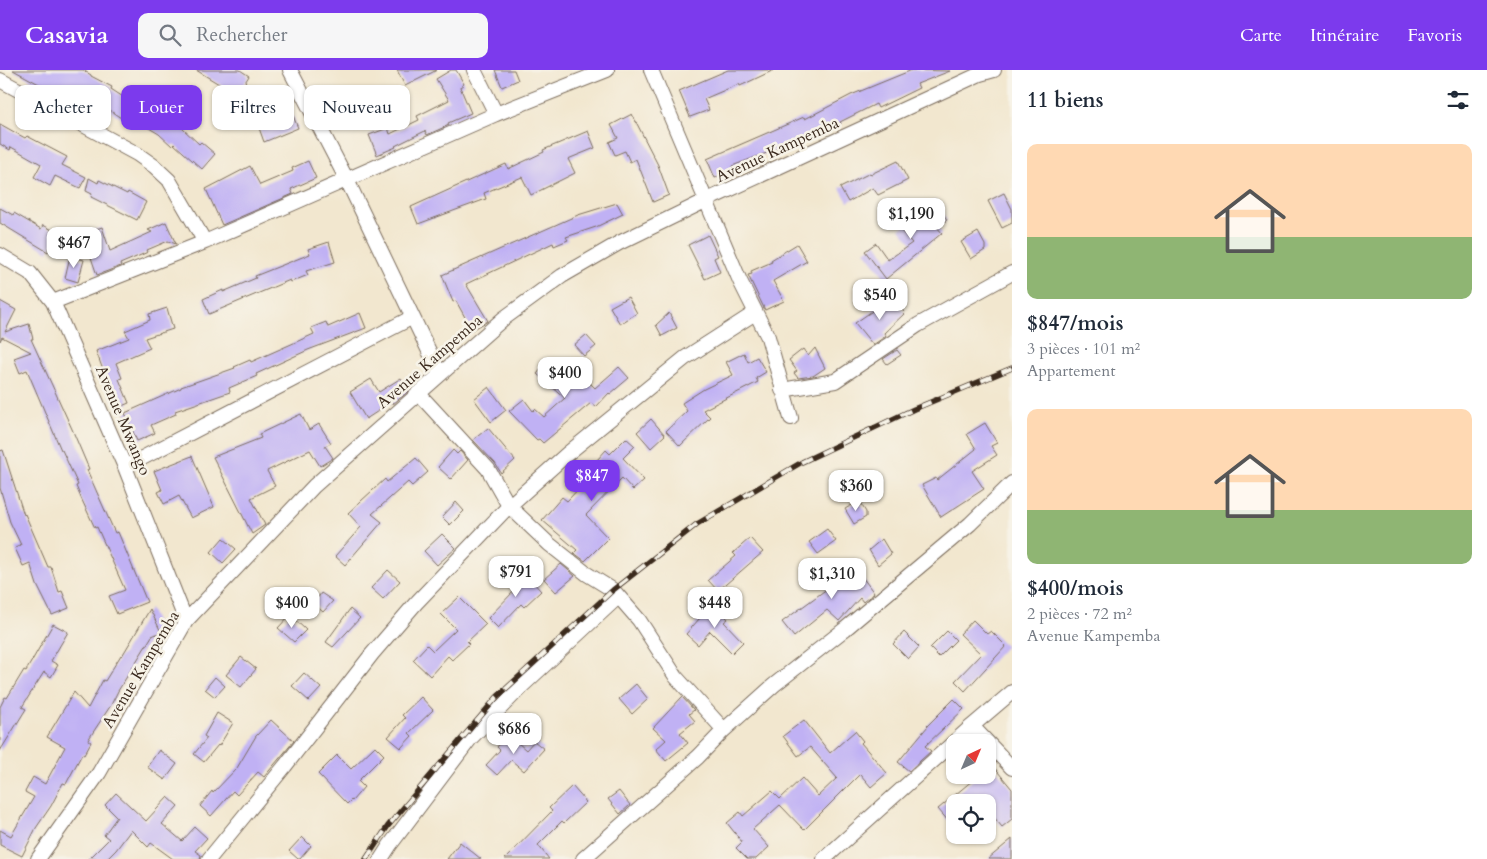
<!DOCTYPE html>
<html lang="fr">
<head>
<meta charset="utf-8">
<style>
	body { margin:0; font-family:Cardo,serif; background:#f6f6f7; color:#1f2937; height:100vh; display:flex; flex-direction:column; font-size:19px; white-space:nowrap }
	* { box-sizing:border-box; margin:0 }
	p { font-size:16px; color:#747a83 }
	.icon { flex:none; width:28px; height:28px; fill:none; stroke:currentColor; stroke-width:2; stroke-linecap:round; stroke-linejoin:round }
	.map { position:relative; flex:1; overflow:hidden }
	.drawer { display:flex; flex-direction:column; background:#fff; width:475px }
	.drawer>* { flex:none }
	.guide { position:absolute; left:15px; top:15px; width:475px; height:45px; display:flex; gap:10px }
	.needle { width:32px; rotate:44deg }
	.controls { position:absolute; left:946px; top:664px; display:grid; gap:10px }
	.controls a { display:grid; place-items:center; width:50px; height:50px; border-radius:10px; background:#fff; box-shadow:0 1px 4px #0004; font-size:25px }
	.price { position:absolute; translate:-50% -42px; padding:0 11px; border-radius:10px; background:#fff; color:#222; font-size:16px; line-height:32px; filter:drop-shadow(0 1px 2px #0008) }
	.price::after { content:''; position:absolute; left:50%; top:30px; width:15px; height:11px; margin-left:-8px; background:inherit; clip-path:polygon(0 0,100% 0,50% 100%) }
	.price.on { background:#7c3aed; color:#fff }
	ul { padding:0; list-style:none }
	li { display:grid; align-content:center; gap:10px; height:265px; padding:0 15px }
	li span { display:grid; place-items:center; height:155px; border-radius:10px; color:#555 }
	li>.icon { margin-inline-start:auto }
	span .icon { width:90px; height:90px; fill:#fffc; stroke-width:1 }
	li b { font-size:21px }
	h2 { display:flex; justify-content:space-between; align-items:center; height:60px; padding:0 15px; font-size:21px }
	.pill { padding:0 18px; border-radius:10px; background:#fff; box-shadow:0 1px 4px #0004; font-size:18px; line-height:45px }
	.pill.on { background:#7c3aed; color:#fff }
	header { display:flex; align-items:center; gap:30px; box-sizing:border-box; height:70px; padding:0 25px; background:#7c3aed; color:#fff }
	header strong { font-size:24px }
	nav { display:flex; gap:28px; margin-inline-start:auto; font-size:18px }
	.search { width:350px; height:45px; background:#f6f6f7; display:flex; align-items:center; gap:12px; box-sizing:border-box; padding:0 18px; border-radius:10px; color:#747a83; font-size:19px }
	main { display:flex; flex:1; min-height:0 }
	.map>svg:first-child { display:block }
</style>
</head>
<body>
<header>
<strong>Casavia</strong>
<div class="search"><svg class="icon" aria-label="search" viewBox="0 0 24 24"><circle cx="10" cy="10" r="6"/><path d="M15 15l6 6"/></svg>Rechercher</div>
<nav><a>Carte</a><a>Itinéraire</a><a>Favoris</a></nav>
</header>
<main>
<div class="map">
<svg width="1012" height="789" viewBox="0 0 1012 789">
	<rect width="100%" height="100%" fill="#f7f3e8"/>
	<filter id="ink" filterUnits="userSpaceOnUse"><feTurbulence type="fractalNoise" baseFrequency=".02" numOctaves="2"/><feDisplacementMap in="SourceGraphic" scale="10" xChannelSelector="R" yChannelSelector="G"/><feConvolveMatrix kernelMatrix="1 2 1 2 8 2 1 2 1" color-interpolation-filters="sRGB"/></filter>
	<filter id="wash" filterUnits="userSpaceOnUse"><feTurbulence type="fractalNoise" baseFrequency=".0096" numOctaves="4" result="noise"/><feDisplacementMap in="SourceGraphic" scale="20" xChannelSelector="R" yChannelSelector="G"/><feGaussianBlur stdDeviation="1.12" result="paint"/><feColorMatrix in="noise" values="0 0 0 0 0 0 0 0 0 0 0 0 0 0 0 0 0 1.4 0 .05"/><feComposite in="paint" operator="in"/></filter>
	<g filter="url(#wash)">
		<rect width="100%" height="100%" fill="#f2e7cf"/>
		<g id="blocks">
			<path fill="#c0b1f4" d="M13,0H83L91,5V6L112,17L111,19L143,40L151,26L170,37L166,43L199,74L201,72L215,84L202,99L174,74L172,76L159,64L127,45L124,50L103,36L98,46Z
				M196,0H240L249,6L237,25Z
				M397,0H437L405,16Z
				M451,0H456L464,14L460,17L471,43L448,53L449,55L427,65L425,61L395,76L396,77L377,85L369,65L388,58L390,64L419,50L417,46L449,30L436,9Z
				M495,0H514L518,10L502,17Z
				M728,0H774L740,16L739,14L704,29L709,40L690,47L679,21Z
				M912,0L950,1L917,14L919,18L878,38L876,34L840,52L841,54L824,62L823,60L796,72L732,96L733,100L715,108L707,89L804,47L805,49L851,25Z
				M279,18L287,45L292,43L298,58L264,72L248,27Z
				M632,44L658,95L669,125L653,132L636,89L630,92L625,81L615,85L609,72L618,68L611,55Z
				M0,54L25,68L27,66L67,87L62,95L86,107L80,118L55,106L50,116L34,107L41,94L11,77L10,80L0,74Z
				M588,61L595,78L568,89L575,103L531,125L522,107L484,123L486,129L418,154L411,137L506,94L508,99L544,82L543,80Z
				M308,91L316,108L291,119L293,124L222,155L206,119L250,96L260,115L293,101L292,98Z
				M898,91L908,110L878,125L873,118L848,132L840,118L870,103L871,104Z
				M89,108L98,113L99,110L127,124L128,122L146,132L137,150L91,127L92,124L86,121Z
				M1004,123L1012,139V153L1002,158L988,131Z
				M935,130L947,150L937,157L942,163L886,209L865,181L876,173L888,190L912,173L900,159Z
				M617,133L623,144L596,157L566,167L568,170L554,176L553,173L466,214L488,251L472,260L456,231L453,232L442,205L578,145Z
				M0,138L13,145L14,143L41,159L43,155L58,163L48,182L0,153Z
				M166,152L176,174L168,171L147,180L148,182L120,194L121,196L97,205L83,164L102,157L110,181L152,162L148,160Z
				M978,162L985,175V180L971,189L961,172Z
				M708,165L718,186L714,188L720,202L705,209L688,175Z
				M329,172L335,192L306,201L308,205L291,212L290,210L209,244L203,229L223,220V222L256,208L255,206L310,184L308,179Z
				M797,174L807,191L773,211L784,231L765,240L748,205L752,204L751,201L772,192L771,190Z
				M70,186L84,190L78,212L65,208Z
				M628,227L637,243L620,254L610,237Z
				M891,228L905,243L884,263L886,266L873,275L855,253Z
				M0,231L16,240L5,262L29,254L33,269H31L72,359L89,399L87,400L115,463L118,462L147,532L117,544L109,526L125,520L97,457L95,458L81,428L76,416L78,415L62,380H61L27,300L20,303L14,288L31,282L2,267L0,271Z
				M167,238L173,259L145,268L150,278L116,293L122,308L119,309L129,333L117,338L108,320L110,319L96,281L129,268L125,261L150,250L149,244Z
				M360,243L366,258L308,280L256,304L257,306L229,318L230,322L175,341L176,344L151,355L155,363L137,371L125,343L181,318V317L235,298L234,297L250,290L251,292L314,264L311,258L326,252L328,257Z
				M669,243L677,258L662,266L656,255Z
				M586,265L596,276L584,286L574,275Z
				M815,278L825,298L813,306L798,308L794,303L797,301L789,290L803,279L808,286Z
				M897,280L901,285L887,294L883,289Z
				M744,283L748,292L757,287L766,302L756,308L758,312L703,340L710,347L680,376L666,361L687,341L682,333L704,319L733,305L726,292Z
				M567,291L595,318L619,297L629,308L610,324L609,323L596,337L591,333L543,373L539,369L537,370L509,341L524,329L533,341L535,339L544,347L565,328L537,304L547,292L557,300Z
				M401,308L409,321L393,334L392,332L366,349L350,322L371,309L379,322Z
				M489,317L506,340L491,352L474,329Z
				M301,344L309,360L319,354L331,373L325,376L333,388L320,396L310,380L267,401L275,416L251,428L265,455L252,464L213,387L261,368L259,364Z
				M651,349L665,365L651,378L637,362Z
				M985,353L997,373L991,376L997,385L972,401L984,419L941,447L922,415L936,408L937,410L976,379L967,364Z
				M488,358L515,390L501,403L495,393L473,370Z
				M626,368L635,376L623,388L644,410L633,420L622,408L586,445L608,468L585,491L574,483L577,480L542,450L562,427L567,431L602,394L597,390L606,380L610,384Z
				M3,380L24,445L25,444L48,497H51L59,522L62,521L69,538L52,545L37,515L30,493L23,496L15,478L21,475L10,452L0,418V381Z
				M453,380L457,384L460,381L468,390L451,409L438,397Z
				M192,386L214,437L191,448L179,426L164,434L158,422L162,420L154,401Z
				M416,388L428,402L412,416L408,412L372,444L382,452L345,495L335,486L361,457L348,443L385,409L387,412Z
				M859,431L866,442V447L854,454L845,439Z
				M456,432L464,441L450,455L442,447Z
				M827,459L836,471L818,484L809,472Z
				M442,464L456,478L437,495L424,481Z
				M223,468L236,479L223,493L211,482Z
				M750,468L763,482L718,521L708,510L736,486L733,483Z
				M882,469L891,484L878,495L869,480Z
				M852,493L874,523L863,532L860,528L839,551L827,540L794,567L782,552L839,510L835,505L847,494L849,496Z
				M561,494L575,506L556,522L544,509Z
				M521,499L541,521L524,537L521,534L498,558L488,548L516,519L508,511Z
				M388,500L400,511L383,529L371,518Z
				M321,523L333,531L323,542L314,534Z
				M459,527L486,554L467,572L469,574L452,590L448,586L430,606L413,590L427,575L433,581L456,559L441,544Z
				M713,533L728,549L724,552L743,572L732,583L710,561L698,575L686,564Z
				M150,539L161,562L152,566L118,621L111,635L88,670L91,672L84,685L82,684L66,714L63,713L51,736L36,758L22,786L0,775V760L11,766L34,727L25,722L33,707L45,714L65,677L47,667L74,622L88,638L103,610L105,611L121,585L122,586Z
				M350,539L360,548L333,577L326,572Z
				M290,545L306,560L294,572L278,558Z
				M973,550L987,564L991,561L1006,576L965,621L955,611L981,584L960,564Z
				M53,554L68,562L51,591L58,595L51,607L44,602L22,637L26,639L0,681V637L5,627L7,628L24,600L26,601Z
				M947,561L956,570L939,587L930,578Z
				M904,562L919,577L908,589L893,574Z
				M241,587L256,599L241,617L226,605Z
				M304,603L321,618L309,631L292,616Z
				M215,607L225,616L215,627L205,619Z
				M636,614L648,629L632,644L619,629Z
				M421,627L433,640L409,663L412,666L401,678L388,667L405,648L402,645Z
				M682,627L694,640L689,644L695,651L680,663L688,673L666,691L656,679L666,670L653,658Z
				M954,629L964,639L925,676L931,681L909,701L898,692L928,656H927Z
				M217,643L233,653L219,676L218,675L204,692L194,684L207,668L204,666Z
				M271,650L294,671L264,707L258,702L237,725L233,721L211,746L200,736L212,721L213,723L237,698L256,666Z
				M804,650L830,683L855,661L863,671L861,673L887,703L871,717L860,704L804,760L780,735L753,759L769,777L756,789H747L736,778L742,772L727,753L740,742L743,746L772,721L780,729L802,708L818,726L837,708L810,677L798,686L783,666Z
				M508,664L526,680L534,671L544,679L524,701L511,690L497,705L486,695L500,680L497,677Z
				M375,676L384,685L358,711L364,717L352,731L351,730L347,734L318,704L337,685L351,699Z
				M159,680L177,694L165,710L147,697Z
				M988,690L1012,719V749L1002,757L988,740V732H955V759L938,739L979,705H988Z
				M572,716L586,732L564,753L562,751L538,775L549,789H505L552,741L549,738Z
				M619,721L630,735L620,744L608,729Z
				M116,723L146,751L168,727L178,736L162,754L182,771L195,757L207,768L195,781L201,785L200,789H173L151,773L148,777L131,760L116,780L107,789H89L109,769L104,765L117,747L105,735Z
				M302,767L311,776L300,789H298L289,781Z
				M1012,769V789H988Z
				M460,772L481,789H447Z"/>
		</g>
	</g>
	<g filter="url(#ink)">
		<use href="#blocks" fill-opacity="0" stroke="#7b6c5c" stroke-width="1"/>
		<g fill="none" stroke-linecap="round" stroke-linejoin="round">
			<g stroke="#7b6c5c" stroke-width="16">
				<path id="street" d="M290,0L347,110L440,304
					M474,0L496,44
					M651,0L740,211L768,267L791,348
					M0,10L137,84L154,96L169,110L205,172
					M0,185L30,203L53,232L125,397L186,551
					M53,232L205,172L496,44L607,0
					M782,320L835,311L918,255L1012,203
					M418,323L488,399L509,436L549,474L587,504L613,520L639,550L676,607L724,660
					M125,397L411,248
					M972,656L1012,698
					M38,789L99,703L186,551L314,416L503,249L562,206L619,173L707,130L980,4L994,0
					M209,789L285,696L372,584L416,533L509,436L567,384L685,288L755,243
					M381,789L390,775L470,669L523,615L618,527
					M583,789L698,687L724,660L774,615L845,559L970,454L1012,413
					M824,789L972,656L1012,622"/>
			</g>
			<use href="#street" stroke="#fff" stroke-width="14"/>
			<g stroke="#3b2a1e" stroke-width="5.5">
				<path id="rail" d="M366,789L388,756L497,627L613,520L697,454L802,392L914,339L1012,298"/>
			</g>
			<use href="#rail" stroke="#f7f3e8" stroke-width="4" stroke-dasharray="11" stroke-linecap="butt"/>
		</g>
	</g>
	<g text-anchor="middle" stroke-width="5" stroke-linejoin="round" paint-order="stroke">
		<g font-size="16" fill="#3b2a1e" stroke="#f7f3e8">
			<text transform="translate(777 79) rotate(-25)" y="6">Avenue Kampemba</text>
			<text transform="translate(429 291) rotate(-41)" y="6">Avenue Kampemba</text>
			<text transform="translate(124 350) rotate(67)" y="6">Avenue Mwango</text>
			<text transform="translate(140 599) rotate(-59)" y="6">Avenue Kampemba</text>
		</g>
	</g>
</svg>
<div class="controls">
<a><svg class="needle" viewBox="-14 -14 28 28"><path d="M0-13l5 13h-10z" fill="#e53935"/><path d="M0 13l5-13h-10z" fill="#747a83"/></svg></a>
<a><svg class="icon" aria-label="locate" viewBox="0 0 24 24"><circle cx="12" cy="12" r="6"/><path d="M12 2v4M12 18v4M2 12h4M18 12h4"/></svg></a>
</div>
<b class="price" style="left:911px;top:170px">$1,190</b>
<b class="price" style="left:74px;top:199px">$467</b>
<b class="price" style="left:880px;top:251px">$540</b>
<b class="price" style="left:565px;top:329px">$400</b>
<b class="price on" style="left:592px;top:432px">$847</b>
<b class="price" style="left:856px;top:442px">$360</b>
<b class="price" style="left:516px;top:528px">$791</b>
<b class="price" style="left:832px;top:530px">$1,310</b>
<b class="price" style="left:292px;top:559px">$400</b>
<b class="price" style="left:715px;top:559px">$448</b>
<b class="price" style="left:514px;top:685px">$686</b>
<div class="guide">
<a class="pill">Acheter</a>
<a class="pill on">Louer</a>
<a class="pill">Filtres</a>
<a class="pill">Nouveau</a>
</div>
</div>
<section class="drawer">
<h2>11 biens<svg class="icon" aria-label="filters" viewBox="0 0 24 24"><path d="M4 7h16M4 17h16"/><circle cx="9" cy="7" r="2"/><circle cx="15" cy="17" r="2"/></svg></h2>
<ul>
<li><span style="background:linear-gradient(#ffd9b3 60%,#8fb573 0)"><svg class="icon" aria-label="home" viewBox="0 0 24 24"><path d="M3 11l9-7 9 7M6 9v11h12V9"/></svg></span><div><b>$847/mois</b><p>3 pièces · 101 m²</p><p>Appartement</p></div></li>
<li><span style="background:linear-gradient(#ffd9b3 65%,#8fb573 0)"><svg class="icon" aria-label="home" viewBox="0 0 24 24"><path d="M3 11l9-7 9 7M6 9v11h12V9"/></svg></span><div><b>$400/mois</b><p>2 pièces · 72 m²</p><p>Avenue Kampemba</p></div></li>
</ul>
</section>
</main>
</body>
</html>
